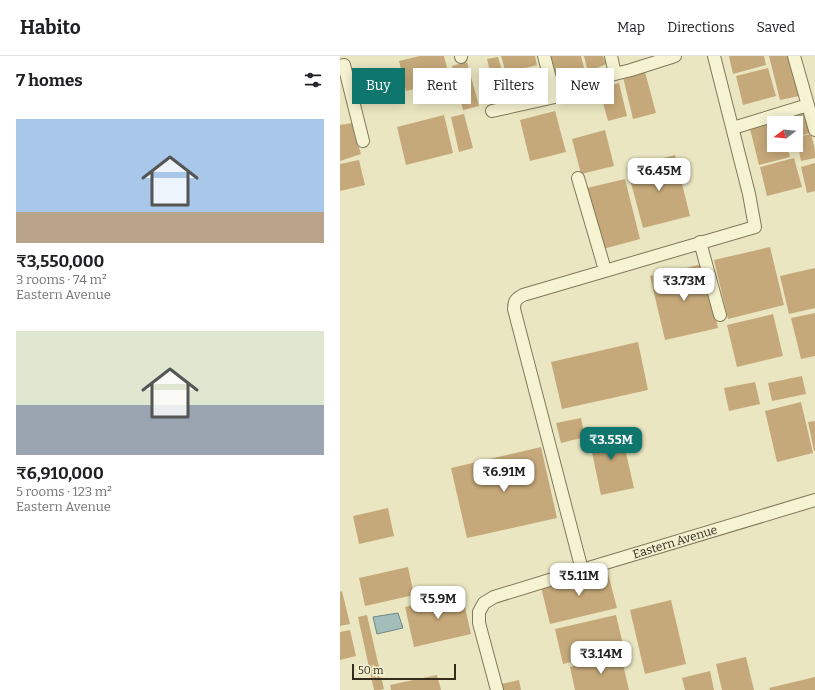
<!DOCTYPE html>
<html lang="en">
<head>
<meta charset="utf-8">
<style>
	body { margin:0; font-family:Bitter,serif; background:#f2f2f2; color:#202124; height:100vh; display:flex; flex-direction:column; font-size:15px; white-space:nowrap }
	* { box-sizing:border-box; margin:0 }
	p { font-size:13px; color:#757577 }
	.icon { flex:none; width:22px; height:22px; fill:none; stroke:currentColor; stroke-width:2; stroke-linecap:round; stroke-linejoin:round }
	.map { position:relative; flex:1; overflow:hidden }
	.side { display:flex; flex-direction:column; background:#fff; width:340px }
	.side>* { flex:none }
	.guide { position:absolute; left:12px; top:12px; width:380px; height:36px; display:flex; gap:8px }
	.needle { width:26px; rotate:254deg }
	.controls { position:absolute; left:427px; top:60px; display:grid; gap:8px }
	.controls a { display:grid; place-items:center; width:36px; height:36px; border-radius:0px; background:#fff; box-shadow:0 2px 10px #0003; font-size:20px }
	.scale { position:absolute; left:12px; bottom:10px; width:104px; box-sizing:border-box; padding-left:4px; border:2px solid #332c1d; border-top:0; font-size:11px; line-height:14px; white-space:nowrap; color:#332c1d; -webkit-text-stroke:3px #f2efd0; paint-order:stroke }
	.price { position:absolute; translate:-50% -34px; padding:0 9px; border-radius:8px; background:#fff; color:#222; font-size:13px; line-height:26px; filter:drop-shadow(0 1px 2px #0008) }
	.price::after { content:''; position:absolute; left:50%; top:24px; width:12px; height:9px; margin-left:-6px; background:inherit; clip-path:polygon(0 0,100% 0,50% 100%) }
	.price.current { background:#0f766e; color:#fff }
	ul { padding:0; list-style:none }
	li { display:grid; align-content:center; gap:8px; height:212px; padding:0 16px }
	li span { display:grid; place-items:center; height:124px; border-radius:0px; color:#555 }
	li>.icon { margin-inline-start:auto }
	span .icon { width:72px; height:72px; fill:#fffc; stroke-width:1 }
	li b { font-size:17px }
	h2 { display:flex; justify-content:space-between; align-items:center; height:48px; padding:0 16px; font-size:17px }
	.pill { padding:0 14px; border-radius:0px; background:#fff; box-shadow:0 2px 10px #0003; font-size:14px; line-height:36px }
	.pill.current { background:#0f766e; color:#fff }
	header { display:flex; align-items:center; gap:24px; box-sizing:border-box; height:56px; padding:0 20px; background:#fff; border-bottom:1px solid #e0e0e0 }
	header strong { font-size:19px }
	nav { display:flex; gap:22px; margin-inline-start:auto; font-size:14px }
	main { display:flex; flex:1; min-height:0 }
	.map>svg:first-child { display:block }
</style>
</head>
<body>
<header>
<strong>Habito</strong>
<nav><a>Map</a><a>Directions</a><a>Saved</a></nav>
</header>
<main>
<section class="side">
<h2>7 homes<svg class="icon" aria-label="filters" viewBox="0 0 24 24"><path d="M4 7h16M4 17h16"/><circle cx="9" cy="7" r="2"/><circle cx="15" cy="17" r="2"/></svg></h2>
<ul>
<li><span style="background:linear-gradient(#a9c7e8 75%,#b9a48a 0)"><svg class="icon" aria-label="home" viewBox="0 0 24 24"><path d="M3 11l9-7 9 7M6 9v11h12V9"/></svg></span><div><b>₹3,550,000</b><p>3 rooms · 74 m²</p><p>Eastern Avenue</p></div></li>
<li><span style="background:linear-gradient(#dfe7d0 60%,#9aa5b1 0)"><svg class="icon" aria-label="home" viewBox="0 0 24 24"><path d="M3 11l9-7 9 7M6 9v11h12V9"/></svg></span><div><b>₹6,910,000</b><p>5 rooms · 123 m²</p><p>Eastern Avenue</p></div></li>
</ul>
</section>
<div class="map">
<svg width="475" height="634" viewBox="0 0 475 634">
	<rect width="100%" height="100%" fill="#eae6c1"/>
	<path fill="#a3bdbb" stroke="#6b8a89" d="M58,557L63,572L37,578L33,561Z"/>
	<path fill="#c6a97a" d="M80,0H104L110,24L66,35L59,5Z
		M161,0H195L197,9L166,17Z
		M211,0H241L247,24L219,31Z
		M244,0H263L266,8L248,16Z
		M389,0H424L426,9L393,18Z
		M429,0H449L459,40L440,44Z
		M158,1L169,38L156,40L147,3Z
		M127,6L139,50L123,54L112,10Z
		M428,12L436,40L403,49L396,20Z
		M197,13L201,34L175,46L168,21Z
		M305,16L316,57L293,63L283,21Z
		M279,27L287,60L268,65L259,32Z
		M463,53L470,77L456,81V67H449L446,58Z
		M215,55L226,96L190,105L180,64Z
		M124,58L133,92L119,96L111,61Z
		M104,59L113,97L66,109L57,71Z
		M441,65L442,67H434V89H447L450,101L419,109L410,73Z
		M12,67L21,98L0,105V69Z
		M265,74L274,110L241,118L232,83Z
		M471,78L475,94V102L461,105L456,81Z
		M335,99L350,160L303,172L287,112Z
		M454,102L462,131L427,140L420,111Z
		M19,104L25,129L0,135V108Z
		M475,107V135L467,137L461,111Z
		M285,123L300,183L263,193L247,132Z
		M430,191L444,249L388,263L374,204Z
		M363,208L378,272L325,284L310,220Z
		M475,212V252L449,258L440,220Z
		M475,257V300L461,303L451,262Z
		M433,258L443,300L397,311L387,269Z
		M298,286L308,334L222,353L211,306Z
		M462,320L466,338L432,345L428,327Z
		M415,326L420,348L389,355L384,332Z
		M461,346L473,397L437,406L425,355Z
		M241,362L245,381L221,387L216,367Z
		M475,365V395H474L468,366Z
		M280,371L294,432L261,439L248,378Z
		M201,391L217,462L127,482L111,412Z
		M48,452L54,480L19,488L13,460Z
		M68,511L74,539L25,550L19,522Z
		M267,514L277,552L210,568L201,531Z
		M2,535L10,568L0,570V536Z
		M122,538L131,578L74,591L65,551Z
		M331,544L346,608L305,618L290,554Z
		M27,559L44,633L40,634H34L18,561Z
		M276,559L284,593L223,608L215,573Z
		M10,574L16,600L0,604V576Z
		M281,599L289,634H235L230,611Z
		M406,601L414,634H382L376,608Z
		M370,615L374,634H345L342,622Z
		M97,619L101,634H51L50,629Z
		M475,621V634H430L429,632Z
		M179,624L181,634H162L161,628Z"/>
	<g fill="none" stroke-linecap="round" stroke-linejoin="round">
		<g stroke="#82785a" stroke-width="14">
			<path id="minor" d="M121,0V1
				M204,0L215,41
				M271,0L275,18
				M454,0L475,74
				M0,10L4,9L23,85
				M152,55L215,41L235,28L291,14L335,0
				M393,72L468,49
				M238,122L265,214
				M360,186L380,259
				M242,514L174,253C174,245 176,243 183,239L415,171L409,138L374,0
				M157,634L139,567V556L144,547L154,541L242,514L475,444"/>
		</g>
		<use href="#minor" stroke="#f6f3d3" stroke-width="12"/>
	</g>
	<g text-anchor="middle" stroke-width="3" stroke-linejoin="round" paint-order="stroke">
		<g font-size="12" fill="#332c1d" stroke="#f2efd0">
			<text transform="translate(335 486) rotate(-17)" y="4">Eastern Avenue</text>
		</g>
	</g>
</svg>
<div class="controls">
<a><svg class="needle" viewBox="-14 -14 28 28"><path d="M0-13l5 13h-10z" fill="#e53935"/><path d="M0 13l5-13h-10z" fill="#757577"/></svg></a>
</div>
<div class="scale">50 m</div>
<b class="price" style="left:319px;top:136px">₹6.45M</b>
<b class="price" style="left:344px;top:246px">₹3.73M</b>
<b class="price current" style="left:271px;top:405px">₹3.55M</b>
<b class="price" style="left:164px;top:437px">₹6.91M</b>
<b class="price" style="left:239px;top:541px">₹5.11M</b>
<b class="price" style="left:98px;top:564px">₹5.9M</b>
<b class="price" style="left:261px;top:619px">₹3.14M</b>
<div class="guide">
<a class="pill current">Buy</a>
<a class="pill">Rent</a>
<a class="pill">Filters</a>
<a class="pill">New</a>
</div>
</div>
</main>
</body>
</html>
